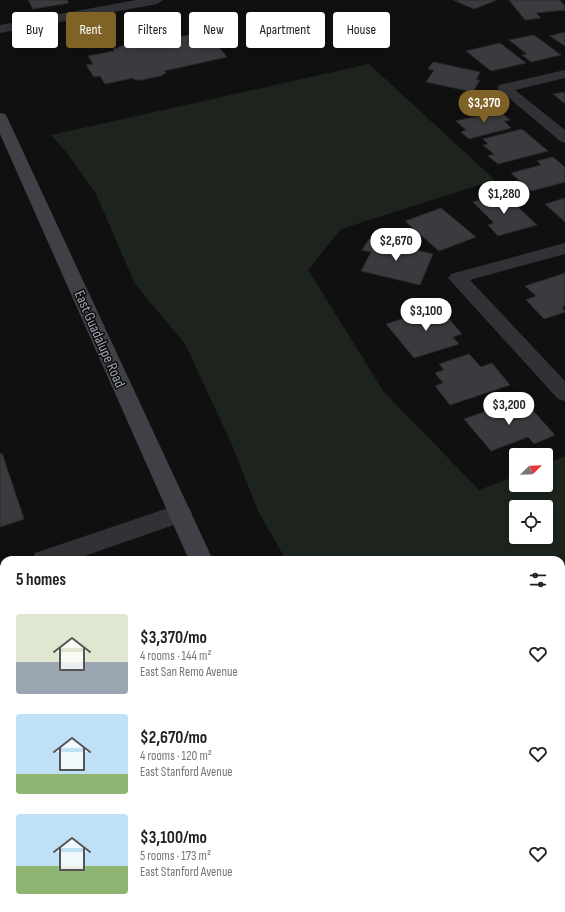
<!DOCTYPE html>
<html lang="en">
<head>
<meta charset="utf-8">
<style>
	body { margin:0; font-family:"Sofia Sans Condensed",sans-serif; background:#f2f2f2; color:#222; height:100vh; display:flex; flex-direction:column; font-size:15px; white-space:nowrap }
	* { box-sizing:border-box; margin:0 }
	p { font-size:13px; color:#767676 }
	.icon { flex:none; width:22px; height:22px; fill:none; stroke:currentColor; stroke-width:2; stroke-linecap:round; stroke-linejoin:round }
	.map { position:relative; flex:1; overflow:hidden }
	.drawer { position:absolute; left:0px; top:556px; width:565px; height:356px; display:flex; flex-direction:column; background:#fff; border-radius:12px 12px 0 0; box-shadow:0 2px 6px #0003 }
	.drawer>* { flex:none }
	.hud { position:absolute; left:12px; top:12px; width:541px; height:36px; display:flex; gap:8px }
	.needle { width:26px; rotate:67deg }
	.tools { position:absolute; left:509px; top:448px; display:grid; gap:8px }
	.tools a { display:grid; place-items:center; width:44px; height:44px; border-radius:4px; background:#fff; box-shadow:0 2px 6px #0003; font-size:20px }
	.price { position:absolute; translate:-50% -34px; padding:0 9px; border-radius:14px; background:#fff; color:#222; font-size:13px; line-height:26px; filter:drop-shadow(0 1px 2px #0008) }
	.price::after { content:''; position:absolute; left:50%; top:24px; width:12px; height:9px; margin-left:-6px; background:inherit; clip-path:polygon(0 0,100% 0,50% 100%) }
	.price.selected { background:#7e6226; color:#fff }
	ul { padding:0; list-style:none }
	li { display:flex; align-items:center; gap:12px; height:100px; padding:0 16px }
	li span { display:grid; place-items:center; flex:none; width:112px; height:80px; border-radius:4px; color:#555 }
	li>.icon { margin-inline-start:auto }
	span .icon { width:48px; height:48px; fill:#fffc; stroke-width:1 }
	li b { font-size:17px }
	h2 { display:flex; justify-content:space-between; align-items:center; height:48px; padding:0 16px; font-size:17px }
	.chip { padding:0 14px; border-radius:4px; background:#fff; box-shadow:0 2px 6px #0003; font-size:14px; line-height:36px }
	.chip.selected { background:#7e6226; color:#fff }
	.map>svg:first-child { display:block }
</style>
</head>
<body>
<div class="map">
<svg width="565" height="912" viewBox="0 0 565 912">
	<rect width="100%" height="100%" fill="#101011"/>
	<path fill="#1d241d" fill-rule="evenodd" d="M369,64L495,180L341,229L308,270L384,392L479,490L516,476V485H546V464L565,456V912H477L474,908H561V560H286L259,513L232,445L185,344L135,284L96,194L67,153L51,135ZM516,507H546V537H516Z"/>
	<path fill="#3a3b3e" stroke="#2a2a2d" d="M28,0H67L69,3L33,9Z
		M453,0H497L474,9Z
		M509,0H560L565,6V10L536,13L541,18L525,20Z
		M203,32L212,42L214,41L227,57L164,71L166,73L161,76L141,80H135L133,78L105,84L100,76L94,77L86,65L93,64L88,56L114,51L113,49L119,48L118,47L135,43L142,42L143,44Z
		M565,32V46L550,36Z
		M534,35L561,55L531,62L522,55L527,54L509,40Z
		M500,43L526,63L491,71L466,51Z
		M433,62L480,72L476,80H480L473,92L426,82L434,70L428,69Z
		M565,92V104L553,94Z
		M496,108L510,120L504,121L511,128L469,139L461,132L466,130L456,121L482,115L479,112Z
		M522,129L548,151L498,164L488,156L494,154L483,145L488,144L483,139Z
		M553,157L565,167V182L531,191L511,173L541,165L537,161Z
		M504,194L537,225L498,236L488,225L494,223L473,202Z
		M565,198V222L545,204Z
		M441,208L476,237L439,251L405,221Z
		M369,239L433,254L420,285L361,271L371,252L362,250Z
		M565,273V306L562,307L565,312L544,319L526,300L536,296L525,286Z
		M439,307L462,334L453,337L459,344L414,358L386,324Z
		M469,354L481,367L492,363L510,385L450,405L435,386L443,383L435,373L444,370L439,364Z
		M506,404L512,411L528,405L555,435L534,444L528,437L491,451L464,419Z
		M2,453L24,519L0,527V454Z
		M4,631V707L0,692V633Z"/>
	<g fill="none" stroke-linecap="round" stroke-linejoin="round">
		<path fill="#313236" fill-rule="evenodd" d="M136,0H163L157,4L0,33V25Z
			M565,70V78L515,90L565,130V143L560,141L497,88L499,85Z
			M565,243V254L470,280L565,381V401L558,399L448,278L451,274Z
			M180,504L188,506L192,513L188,520L73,560H32L35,553Z
			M4,564V584L0,585V565Z"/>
		<path fill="#3f4146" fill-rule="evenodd" d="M0,113L5,114L7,117L213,560H189L0,134Z
			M345,908H377L379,912H347Z"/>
	</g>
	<g text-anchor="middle" stroke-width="3" stroke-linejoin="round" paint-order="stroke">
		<g font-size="15" fill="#a1a6b2" stroke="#0b0b0c">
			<text transform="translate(100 339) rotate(66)" y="5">East Guadalupe Road</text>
		</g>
	</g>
</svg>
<div class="tools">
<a><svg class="needle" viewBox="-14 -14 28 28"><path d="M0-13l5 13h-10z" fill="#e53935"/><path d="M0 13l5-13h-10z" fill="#767676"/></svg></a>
<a><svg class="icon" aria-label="locate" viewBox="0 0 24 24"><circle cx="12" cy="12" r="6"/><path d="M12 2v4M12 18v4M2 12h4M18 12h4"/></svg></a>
</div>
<b class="price selected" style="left:484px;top:124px">$3,370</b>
<b class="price" style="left:504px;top:215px">$1,280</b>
<b class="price" style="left:396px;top:262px">$2,670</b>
<b class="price" style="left:426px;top:332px">$3,100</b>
<b class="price" style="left:509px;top:426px">$3,200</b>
<div class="hud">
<a class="chip">Buy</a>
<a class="chip selected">Rent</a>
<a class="chip">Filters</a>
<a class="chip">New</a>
<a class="chip">Apartment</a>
<a class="chip">House</a>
</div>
<section class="drawer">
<h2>5 homes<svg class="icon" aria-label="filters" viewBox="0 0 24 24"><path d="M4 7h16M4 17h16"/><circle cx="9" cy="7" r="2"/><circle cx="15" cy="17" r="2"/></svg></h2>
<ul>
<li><span style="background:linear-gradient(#dfe7d0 60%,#9aa5b1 0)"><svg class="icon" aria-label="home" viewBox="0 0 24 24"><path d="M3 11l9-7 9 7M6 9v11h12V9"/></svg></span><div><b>$3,370/mo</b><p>4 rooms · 144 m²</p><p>East San Remo Avenue</p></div><svg class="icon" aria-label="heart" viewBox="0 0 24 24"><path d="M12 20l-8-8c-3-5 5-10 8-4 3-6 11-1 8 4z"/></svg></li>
<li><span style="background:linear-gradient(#bfe0f5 75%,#8fb573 0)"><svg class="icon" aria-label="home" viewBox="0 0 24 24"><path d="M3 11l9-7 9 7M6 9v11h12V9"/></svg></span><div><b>$2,670/mo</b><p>4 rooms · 120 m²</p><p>East Stanford Avenue</p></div><svg class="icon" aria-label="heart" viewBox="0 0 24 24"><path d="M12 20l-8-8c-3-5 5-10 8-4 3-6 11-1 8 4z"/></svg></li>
<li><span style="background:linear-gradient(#bfe0f5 65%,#8fb573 0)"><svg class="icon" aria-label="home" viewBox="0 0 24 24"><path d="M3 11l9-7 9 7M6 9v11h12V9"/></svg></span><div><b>$3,100/mo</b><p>5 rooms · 173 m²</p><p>East Stanford Avenue</p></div><svg class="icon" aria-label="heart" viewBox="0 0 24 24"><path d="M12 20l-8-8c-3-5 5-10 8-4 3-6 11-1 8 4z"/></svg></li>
</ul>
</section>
</div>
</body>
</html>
